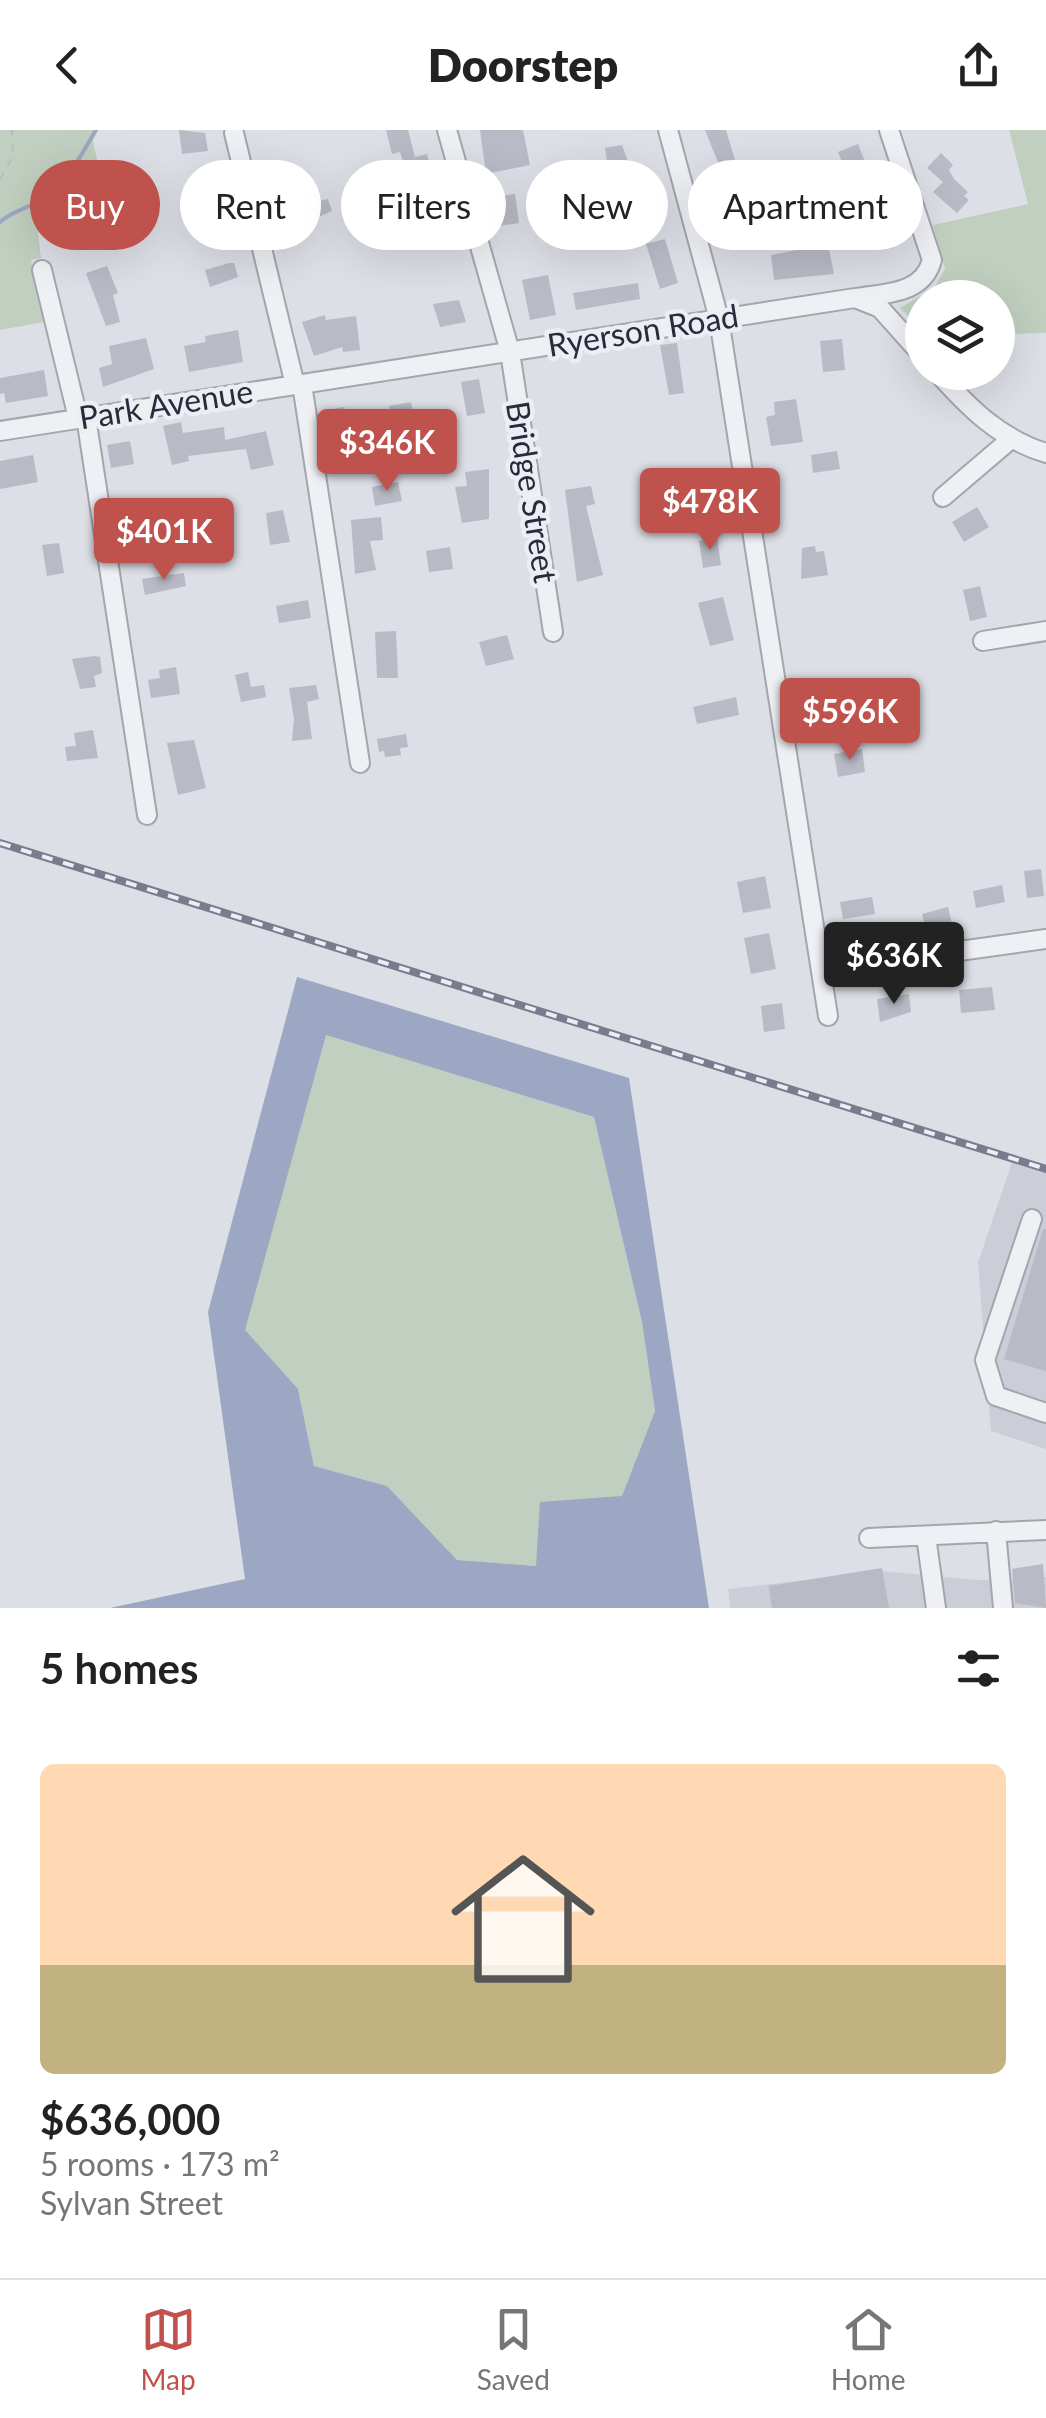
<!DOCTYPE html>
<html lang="en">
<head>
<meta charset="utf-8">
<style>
	body { margin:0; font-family:Lato,sans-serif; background:#f6f6f6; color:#222; height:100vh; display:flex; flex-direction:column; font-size:38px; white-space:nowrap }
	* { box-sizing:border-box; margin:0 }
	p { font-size:32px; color:#767676 }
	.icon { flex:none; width:55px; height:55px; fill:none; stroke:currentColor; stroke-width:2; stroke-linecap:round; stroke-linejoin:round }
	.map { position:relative; height:1478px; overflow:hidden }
	.drawer { display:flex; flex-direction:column; background:#fff; flex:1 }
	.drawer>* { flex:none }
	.hud { position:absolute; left:30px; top:30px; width:988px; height:90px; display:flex; gap:20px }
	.buttons { position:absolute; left:905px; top:150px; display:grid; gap:20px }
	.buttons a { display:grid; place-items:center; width:110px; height:110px; border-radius:50%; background:#fff; box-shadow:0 10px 40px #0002; font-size:50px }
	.price { position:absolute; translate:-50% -85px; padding:0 22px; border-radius:10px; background:#c0524d; color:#fff; font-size:32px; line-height:65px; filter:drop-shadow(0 2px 5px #0008) }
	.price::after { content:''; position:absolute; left:50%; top:60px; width:30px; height:22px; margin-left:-15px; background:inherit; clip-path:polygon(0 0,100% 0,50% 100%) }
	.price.current { background:#222; color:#fff }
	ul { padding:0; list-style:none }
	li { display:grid; align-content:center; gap:20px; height:530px; padding:0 40px }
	li span { display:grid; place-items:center; height:310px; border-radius:15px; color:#555 }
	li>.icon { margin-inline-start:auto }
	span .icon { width:180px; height:180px; fill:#fffc; stroke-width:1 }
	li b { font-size:42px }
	h2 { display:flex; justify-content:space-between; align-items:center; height:120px; padding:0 40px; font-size:42px }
	.tag { padding:0 35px; border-radius:45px; background:#fff; box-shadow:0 10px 40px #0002; font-size:35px; line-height:90px }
	.tag.current { background:#c0524d; color:#fff }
	header { display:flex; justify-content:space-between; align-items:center; height:130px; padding:0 40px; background:#fff; font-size:45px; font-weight:800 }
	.tabs { display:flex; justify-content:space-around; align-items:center; height:140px; border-top:2px solid #e0e0e0; background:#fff; font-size:28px; color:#767676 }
	.tabs a { display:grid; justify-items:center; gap:5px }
	.tabs .current { color:#c0524d }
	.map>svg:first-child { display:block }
</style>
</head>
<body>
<header><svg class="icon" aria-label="back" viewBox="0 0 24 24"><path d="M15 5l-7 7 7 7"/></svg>Doorstep<svg class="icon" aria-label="share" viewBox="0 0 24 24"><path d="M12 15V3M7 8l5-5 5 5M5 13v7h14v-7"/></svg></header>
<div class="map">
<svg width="1046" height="1478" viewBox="0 0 1046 1478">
	<rect width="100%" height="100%" fill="#dddfe6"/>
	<path fill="#ccced7" d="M1013,1029L1046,1039V1319L991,1301L978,1133Z
		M881,1441L976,1450L1046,1447V1478H730L728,1459Z"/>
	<path fill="#c0cfbf" d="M0,0H96L92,7L109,84L38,103L41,128L31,130L44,192L0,200Z
		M1009,0H1046V203L998,204V168H922V199L900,178L934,158L945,139L933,95L1028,74Z
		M326,905L594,987L642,1192L655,1281L622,1366L536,1436L457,1430L387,1356L314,1336L298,1259L244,1200Z"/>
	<path fill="#9ba7c3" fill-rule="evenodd" d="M297,847L629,948L709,1478H110L245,1449L208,1182ZM326,905L594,987L642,1192L655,1281L622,1366L540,1372L536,1436L457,1430L387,1356L314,1336L298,1259L245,1200Z"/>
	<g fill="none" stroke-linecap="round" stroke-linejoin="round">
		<path stroke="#9ba7c3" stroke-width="4" d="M0,92C15,79 34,77 49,65C69,49 83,22 96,0"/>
	</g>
	<path fill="#b8bac5" d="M179,0L205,3L208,21L182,24Z
		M386,0H408L415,27L427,24L441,77L434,79L439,116L410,120L407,103L419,101L410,53L400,22L392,24Z
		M480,0H523L530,35L486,44Z
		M705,0H726L735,30L719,35Z
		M858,14L882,75L869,80L862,59L854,62L838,22Z
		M622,15L636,53L611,57L605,18Z
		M941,23L953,35L949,40L954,49L968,62L964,66L969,70L957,83L933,62L943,52L927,38Z
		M761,53L763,70L732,75L729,58Z
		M515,64L519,93L499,96L495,67Z
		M328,69L332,81L305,93L299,76Z
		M645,72L648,86L618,97L614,79Z
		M665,109L678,153L660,159L646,114Z
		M828,114L834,144L774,150L771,125Z
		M229,133H234L238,147L210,157L205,140Z
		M107,136L118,163L113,165L120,192L106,196L86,143Z
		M548,145L556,185L530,190L522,150Z
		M638,153L640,169L576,180L573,163Z
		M459,170L466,192L440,197L433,174Z
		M325,185L326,190L356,186L360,220L343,222L342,217L314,226L302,192Z
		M238,200L243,232L189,242L184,216L206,212L205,206Z
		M146,208L154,239L103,257L99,238L112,234L109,216Z
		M842,209L845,240L823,242L820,211Z
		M677,213L684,263L669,265L660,215Z
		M44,240L48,266L6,273L4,263L0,264V248Z
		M479,249L485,283L467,286L461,252Z
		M796,269L803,312L771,316L766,287L775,285L774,272Z
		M411,272L415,292L394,297L389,276Z
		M344,277L349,309L328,313L323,281Z
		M181,292L183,303L224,297L225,310L266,301L274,335L251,340L246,319L188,326L189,331L172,335L163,296Z
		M130,311L134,334L111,338L107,315Z
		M837,321L840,339L813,343L811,325Z
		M33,325L38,352L0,359V331Z
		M489,339V389L462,393L455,357L467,356L465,342Z
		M704,343L708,375L688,378L684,345Z
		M398,352L402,371L375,376L372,357Z
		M591,356L595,374L586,376L603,445L577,452L565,360Z
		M149,368L151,389L176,383L179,396L160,400L163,424L137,428L128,371Z
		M977,377L989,397L964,412L952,392Z
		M283,380L290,412L270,415L266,383Z
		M381,387L383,410L370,411L376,440L355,444L351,390Z
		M717,407L721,435L703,438L699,411Z
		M59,413L64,443L47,446L42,415Z
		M815,416L816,422L824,421L828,445L801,449L802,418Z
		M450,417L453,439L429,442L426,421Z
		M184,443L186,456L145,465L142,449Z
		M980,456L987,487L970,491L963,460Z
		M723,467L734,510L710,516L698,473Z
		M308,470L311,488L279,493L276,476Z
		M396,501L398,548H377L375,502Z
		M507,505L514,529L486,536L479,512Z
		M95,526L100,527L102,543L94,546L96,557L80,559L72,529Z
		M176,537L180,564L151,568L148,550L160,548L159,540Z
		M248,542L251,557L264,555L266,567L241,572L235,545Z
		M316,555L319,569L307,572L312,609L292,611L294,589L289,558Z
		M736,567L739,585L697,594L693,577Z
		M856,570L860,590L830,597L826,577Z
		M93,600L98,628L67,631L65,617L76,616L74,603Z
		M406,604L408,617L400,618L401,625L385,627L384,621L379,622L377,609Z
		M194,610L206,658L178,665L167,613Z
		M862,619L865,642L838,647L834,624Z
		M1041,739L1044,766L1027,768L1024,741Z
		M765,746L771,778L743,783L737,752Z
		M1002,755L1005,772L976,778L973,761Z
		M872,767L875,784L843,789L840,772Z
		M948,777L953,797L927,803L922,784Z
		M769,803L776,839L751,844L744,808Z
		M992,857L995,880L961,883L959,860Z
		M909,864L911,882L880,892L877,869Z
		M782,873L785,899L764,902L761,876Z
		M1043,1099H1046V1241L1004,1229Z
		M1043,1434L1046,1478L1015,1473L1012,1439Z
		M882,1438L889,1478H772L769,1456Z"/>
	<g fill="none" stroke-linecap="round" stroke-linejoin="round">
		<g stroke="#a3a5af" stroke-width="22">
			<path id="minor" d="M447,0L510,222L553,502
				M668,0L719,189L828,886
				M234,3L295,255
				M42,140L78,288
				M857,168C887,163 923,164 932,130L889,0
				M937,242C969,278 1000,309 1046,323
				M302,254L360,633
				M86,287L147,685
				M0,301L855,168L880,178L922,225
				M943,367L1011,309
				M983,511L1046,501
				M822,840L1046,809
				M1032,1089L985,1230L996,1266L1046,1283
				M996,1401L1003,1478
				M926,1406L936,1478
				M869,1408L1046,1400"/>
		</g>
		<path stroke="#bbbdc4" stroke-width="2.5" stroke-dasharray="8 8" stroke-linecap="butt" d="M0,50L13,26L12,0"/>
		<use href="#minor" stroke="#eff0f4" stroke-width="18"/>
		<g stroke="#787c8e" stroke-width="8">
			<path id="rail" d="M0,713L1046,1039"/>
		</g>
		<use href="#rail" stroke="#eceef3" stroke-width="4" stroke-dasharray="11" stroke-linecap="butt"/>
	</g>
	<g text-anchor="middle" stroke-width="9" stroke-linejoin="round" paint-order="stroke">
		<g font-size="32" fill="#282b3b" stroke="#eceef3">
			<text transform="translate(643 201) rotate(-9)" y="11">Ryerson Road</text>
			<text transform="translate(166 275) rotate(-9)" y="11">Park Avenue</text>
			<text transform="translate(531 362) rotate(81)" y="11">Bridge Street</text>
		</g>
	</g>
</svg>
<div class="buttons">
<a><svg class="icon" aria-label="layers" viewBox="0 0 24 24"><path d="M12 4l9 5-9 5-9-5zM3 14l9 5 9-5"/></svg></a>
</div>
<b class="price" style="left:387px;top:364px">$346K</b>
<b class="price" style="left:710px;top:423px">$478K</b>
<b class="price" style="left:164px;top:453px">$401K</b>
<b class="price" style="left:850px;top:633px">$596K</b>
<b class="price current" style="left:894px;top:877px">$636K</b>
<div class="hud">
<a class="tag current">Buy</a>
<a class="tag">Rent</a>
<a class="tag">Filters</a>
<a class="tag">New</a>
<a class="tag">Apartment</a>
</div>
</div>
<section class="drawer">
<h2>5 homes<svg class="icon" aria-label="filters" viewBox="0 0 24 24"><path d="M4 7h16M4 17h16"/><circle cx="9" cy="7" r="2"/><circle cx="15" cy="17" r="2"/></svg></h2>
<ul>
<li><span style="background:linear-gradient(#ffd9b3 65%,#c2b280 0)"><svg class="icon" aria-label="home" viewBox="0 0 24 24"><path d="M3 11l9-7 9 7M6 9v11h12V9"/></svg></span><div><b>$636,000</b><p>5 rooms · 173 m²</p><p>Sylvan Street</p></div></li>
</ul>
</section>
<nav class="tabs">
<a class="current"><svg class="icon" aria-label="map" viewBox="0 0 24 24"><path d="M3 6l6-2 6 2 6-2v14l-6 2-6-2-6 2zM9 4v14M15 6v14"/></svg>Map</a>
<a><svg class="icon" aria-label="saved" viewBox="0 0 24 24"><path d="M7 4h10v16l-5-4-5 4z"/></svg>Saved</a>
<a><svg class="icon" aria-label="home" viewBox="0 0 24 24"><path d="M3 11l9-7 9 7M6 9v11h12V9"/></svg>Home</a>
</nav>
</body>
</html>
